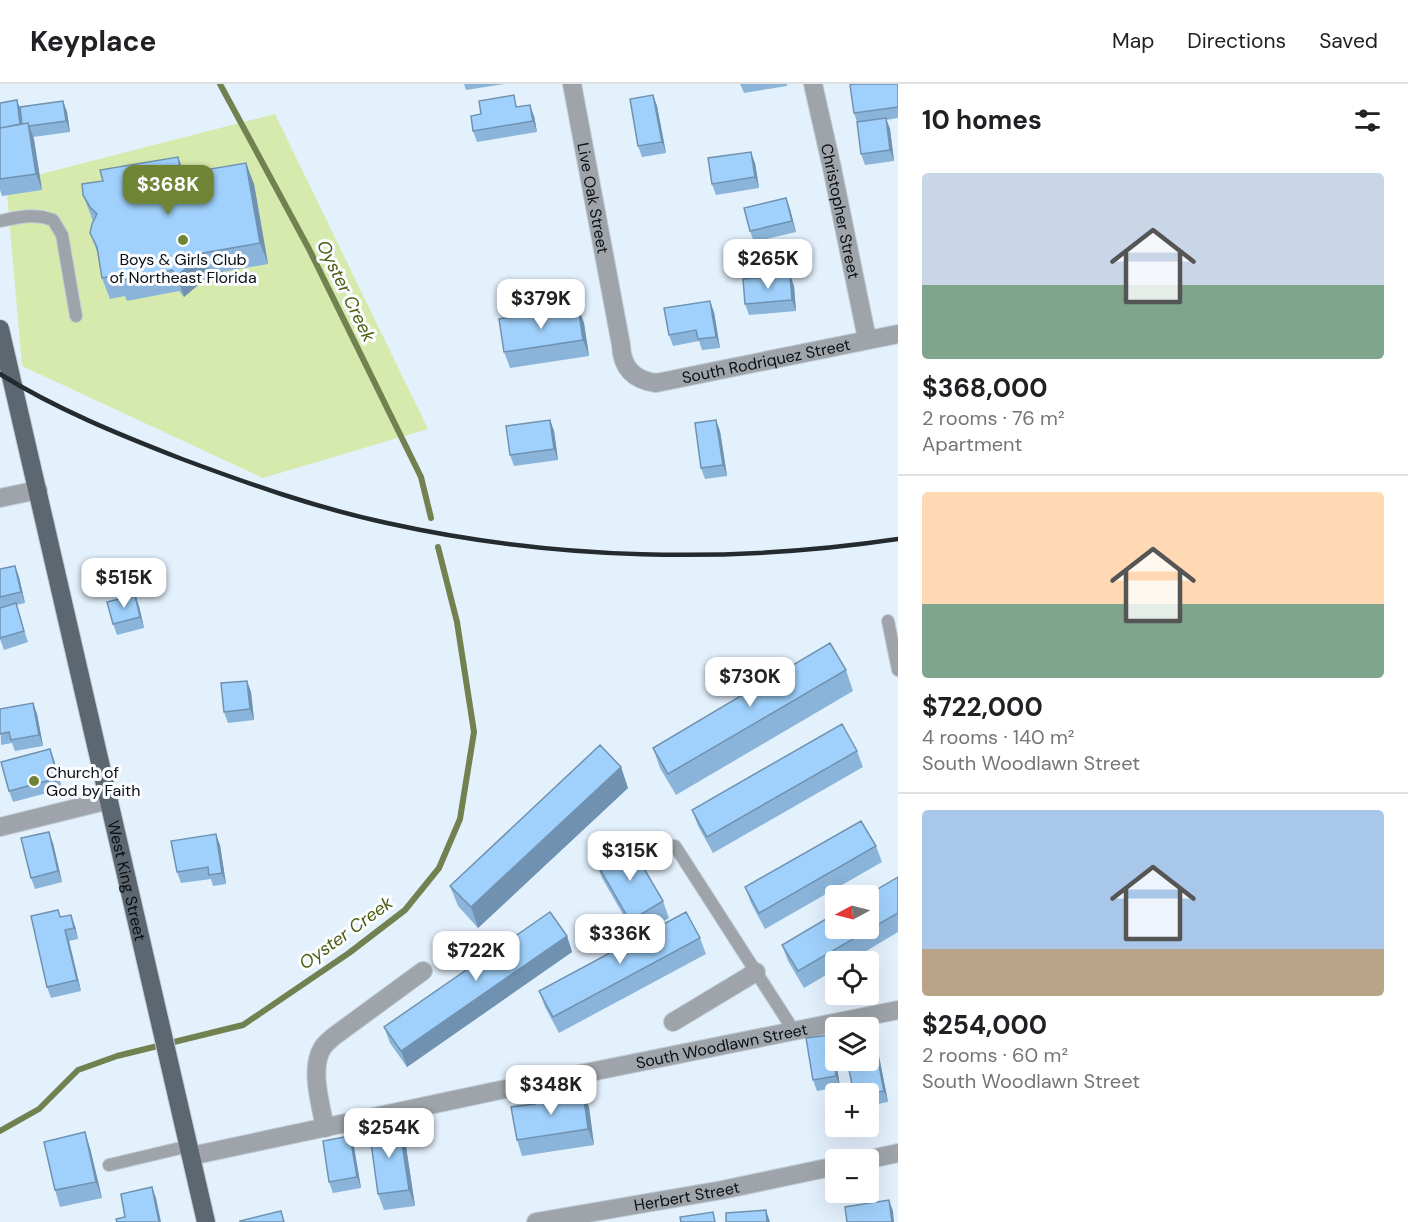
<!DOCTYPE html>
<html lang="en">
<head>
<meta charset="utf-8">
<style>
	body { margin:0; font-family:"DM Sans",sans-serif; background:#f6f6f6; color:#202124; height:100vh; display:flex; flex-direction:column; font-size:22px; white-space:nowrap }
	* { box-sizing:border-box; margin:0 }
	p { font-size:20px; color:#757577 }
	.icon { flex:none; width:33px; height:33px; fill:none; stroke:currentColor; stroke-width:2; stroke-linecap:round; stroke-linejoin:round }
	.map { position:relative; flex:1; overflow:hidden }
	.sheet { display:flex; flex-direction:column; background:#fff; width:510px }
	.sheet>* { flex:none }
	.needle { width:39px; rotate:263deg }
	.tools { position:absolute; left:825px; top:801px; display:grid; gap:12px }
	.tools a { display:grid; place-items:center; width:54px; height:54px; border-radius:6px; background:#fff; box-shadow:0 6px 24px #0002; font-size:30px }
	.price { position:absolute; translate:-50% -51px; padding:0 14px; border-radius:12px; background:#fff; color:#222; font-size:20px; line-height:39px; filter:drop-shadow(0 2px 3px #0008) }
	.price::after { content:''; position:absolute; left:50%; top:36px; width:18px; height:14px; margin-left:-9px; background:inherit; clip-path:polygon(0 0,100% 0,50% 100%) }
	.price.on { background:#6f8435; color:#fff }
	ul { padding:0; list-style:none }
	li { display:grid; align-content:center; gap:12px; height:318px; padding:0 24px }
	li+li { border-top:2px solid #e0e0e0 }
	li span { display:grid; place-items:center; height:186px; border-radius:6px; color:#555 }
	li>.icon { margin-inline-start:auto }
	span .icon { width:108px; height:108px; fill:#fffc; stroke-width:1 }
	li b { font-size:26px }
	h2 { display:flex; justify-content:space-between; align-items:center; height:72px; padding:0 24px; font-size:26px }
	header { display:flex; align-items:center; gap:36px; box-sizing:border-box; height:84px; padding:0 30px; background:#fff; border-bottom:2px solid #e0e0e0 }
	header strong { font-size:28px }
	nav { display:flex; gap:33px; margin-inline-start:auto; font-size:21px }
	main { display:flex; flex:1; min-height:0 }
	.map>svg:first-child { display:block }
</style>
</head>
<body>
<header>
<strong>Keyplace</strong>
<nav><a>Map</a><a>Directions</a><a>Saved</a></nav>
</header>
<main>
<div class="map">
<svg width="898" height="1138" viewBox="0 0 898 1138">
	<rect width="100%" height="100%" fill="#e3f1fd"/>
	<path fill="#d6eaad" d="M275,30L428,345L263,394L22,282L6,99Z"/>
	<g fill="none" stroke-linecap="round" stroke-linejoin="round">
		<path stroke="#718150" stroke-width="6" d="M220,0L309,165L421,393L431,434
			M0,1047L39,1025L78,986L117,972L243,941L349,869L405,826L439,784L460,735L474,648L457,538L438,463"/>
		<g stroke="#c0cdd8" stroke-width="14">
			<path id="service" d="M0,137C19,133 35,129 53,136L62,151L76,232
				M888,537L898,586
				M675,762L794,947
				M109,1081L189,1062"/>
		</g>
		<g stroke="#c0cdd8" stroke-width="20">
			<g id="minor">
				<path id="s1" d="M572,0L621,261C622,284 634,296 656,299L898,250"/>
				<path id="s2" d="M813,0L832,84L867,255"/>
				<path d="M0,743L109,716"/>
				<path d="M673,938L756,888"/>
				<path d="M325,1044C321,1021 309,984 323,963C325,960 330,956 333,953L423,887"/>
				<path id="s3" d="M191,1072L491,1008L898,926"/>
				<path d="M866,1076L898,1069"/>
				<path id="s4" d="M536,1138L722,1106L836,1082"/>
			</g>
		</g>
		<g stroke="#c0cdd8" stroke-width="20">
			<path id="tertiary" d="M0,414L38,406"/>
		</g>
		<g stroke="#c0cdd8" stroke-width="20">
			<g id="primary">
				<path id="s5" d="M0,245L206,1138"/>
			</g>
		</g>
		<use href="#service" stroke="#9ea4a9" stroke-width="12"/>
		<use href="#minor" stroke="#9ea4a9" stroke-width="18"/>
		<use href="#tertiary" stroke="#9ea4a9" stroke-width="18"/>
		<use href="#primary" stroke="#5d6770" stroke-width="18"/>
		<path stroke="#242b2f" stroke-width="4.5" d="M0,290C56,325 120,351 182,375C249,400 317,424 387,439C554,476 729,480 898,455"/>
	</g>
	<path fill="#8ab4d9" d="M464,0H504L466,6Z
		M740,0H787V2L744,9Z
		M898,0V34L886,36L890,45L894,77L865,81L861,70L857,38L854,29Z
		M653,11L657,22L666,69L642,73L638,62Z
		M63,17L67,28L70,48L33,53L42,106L2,112L0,106V19L20,25Z
		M519,23L534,32L537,48L477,58L473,47Z
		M755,79L759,104L716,111L712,100Z
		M184,89L254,100L268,180L211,190L184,213L179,207L127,217L125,212L110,215L102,194L98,170L90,149L93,137L83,111Z
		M786,114L790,125L796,148L754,158L750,147Z
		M790,191L794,202L796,227L749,231L745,220Z
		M578,223L584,239L589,272L510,284L504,268Z
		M714,228L720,264L702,266L699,257L673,262L669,251Z
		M550,336L554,347L558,376L514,382L510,371Z
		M720,347L727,392L705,395L701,384Z
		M15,482L19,493L25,519L16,521L28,558L4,566L0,555V485Z
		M139,522L144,544L117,551L113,540Z
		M846,586L853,607L676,711L660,684L653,664Z
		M247,597L251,608L254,636L228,639L224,628Z
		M33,619L37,630L43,662L15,667L12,659L1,661L0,625Z
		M50,665L54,676L62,705L13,718L9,707Z
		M857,667L863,683L713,769L698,742L692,726Z
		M621,683L628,704L478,844L458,822L450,802Z
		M53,759L62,798L35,805L31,794Z
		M220,761L226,800L213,802L211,795L181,799L177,788Z
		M876,762L882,778L765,845L751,819L745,803Z
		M596,778L663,817L669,834L636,853L602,794Z
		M898,793V848L848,878H836V885L804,904L788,877L782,861Z
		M60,833L75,842L78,855L69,857L81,907L51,914L47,903Z
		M567,852L572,868L407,983L390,959L384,943Z
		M700,854L706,870L559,949L545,923L539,907Z
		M872,946L876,957L888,1018L868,1022Z
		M830,951L834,962L840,1003L817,1007L813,996Z
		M535,1020L589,1023L594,1061L522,1072L517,1056Z
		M405,1056L415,1122L384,1126L378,1110Z
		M354,1063L361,1104L333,1109L329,1098Z
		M90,1064L102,1114L60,1123L55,1106Z"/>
	<path fill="#7092b0" d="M653,11L657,22L666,69L662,58Z
		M17,16L21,27L23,43L21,44Z
		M63,17L67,28L70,48L66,37Z
		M530,21L534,32L537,48L533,37Z
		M886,34L890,45L894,77L890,66Z
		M28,39L34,55L42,106L36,90Z
		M751,68L755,79L759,104L755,93Z
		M178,73L186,94L181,90Z
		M246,79L254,100L268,180L260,159Z
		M786,114L790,125L796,148L792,137Z
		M203,169L211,190L184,213L177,192Z
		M790,191L794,202L796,227L792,216Z
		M710,217L714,228L720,264L716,253Z
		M578,223L584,239L589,272L583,256Z
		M550,336L554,347L558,376L554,365Z
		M716,336L720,347L727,392L723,381Z
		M15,482L19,493L25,519L21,508Z
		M135,511L139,522L144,544L140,533Z
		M247,597L251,608L254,636L250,625Z
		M33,619L37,630L43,662L39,651Z
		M50,665L54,676L62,705L58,694Z
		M621,683L628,704L478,844L471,823Z
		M49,748L53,759L62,798L58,787Z
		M216,750L220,761L226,800L222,789Z
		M71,831L75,842L78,855L74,844Z
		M65,846L69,857L81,907L77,896Z
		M567,852L572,868L407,983L401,967Z
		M872,946L876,957L888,1018L884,1007Z
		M830,951L834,962L840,1003L836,992Z
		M583,1007L589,1023L594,1061L588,1045Z
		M399,1039L405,1056L415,1122L409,1106Z
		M85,1048L90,1064L102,1114L96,1098Z
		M350,1052L354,1063L361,1104L357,1093Z
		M152,1103L156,1114L161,1138H159Z
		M889,1116L893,1127L894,1138H892Z
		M766,1126L770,1138H767Z"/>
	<path fill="#a0d1fc" stroke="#7092b0" stroke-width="1.5" d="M854,0H898V23L854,29L850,1Z
		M514,11L516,23L530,21L533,37L473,47L471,32L481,30L479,17Z
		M653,11L662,58L638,62L630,15Z
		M17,16L20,40L0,44V19Z
		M63,17L66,37L29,42L28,39L22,40L20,23Z
		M886,34L890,66L861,70L857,38Z
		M28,39L36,90L0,95V44Z
		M751,68L755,93L712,100L708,74Z
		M178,73L181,90L246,79L260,159L203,169L177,192L172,186L120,196L119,191L102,194L97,163L90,149L92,140L97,130L90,123L83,111L82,100L103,97L100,86Z
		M786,114L792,137L750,147L744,124Z
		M790,191L792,216L745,220L743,195Z
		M710,217L716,253L698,255L696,246L669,251L664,224Z
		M578,223L583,256L504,268L499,235Z
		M550,336L554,365L510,371L506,342Z
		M716,336L723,381L701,384L695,339Z
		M15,482L21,508L0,513V485Z
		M135,511L140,533L113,540L107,518Z
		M16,519L24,547L0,554V524Z
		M830,559L846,586L668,690L653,664Z
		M247,597L250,625L224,628L221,599Z
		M33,619L39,651L11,656L9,648L0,650V625Z
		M842,640L857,667L707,753L692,726Z
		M600,661L621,683L471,823L450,802Z
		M50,665L58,694L9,707L1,678Z
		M861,737L876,762L759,829L745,803Z
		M49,748L58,787L31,794L21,754Z
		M216,750L222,789L209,791L208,783L177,788L171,757Z
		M629,759L663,817L630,837L596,778Z
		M898,793V829L798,887L782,861L836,829V844H868V812H866Z
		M58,826L60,833L71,831L74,844L65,846L77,896L47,903L31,832Z
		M550,828L567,852L401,967L384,943Z
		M686,828L700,854L553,933L539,907Z
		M868,946H872L884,1007L868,1010H854L847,976H868Z
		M830,951L836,992L813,996L806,954Z
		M583,1007L588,1045L517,1056L511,1023L535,1020L534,1015Z
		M399,1039L409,1106L378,1110L369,1044Z
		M85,1048L96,1098L55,1106L44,1058Z
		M350,1052L357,1093L329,1098L323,1057Z
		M152,1103L159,1138H117L116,1135L125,1133L121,1110Z
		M889,1116L892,1138H847L845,1123Z
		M766,1126L767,1138H726V1129Z
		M281,1127L284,1138H240V1137Z
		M713,1128L715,1138H681L680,1133Z"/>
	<g fill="#6f8435" stroke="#fafcff" stroke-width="2">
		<circle cx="183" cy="156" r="6"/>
		<circle cx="34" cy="697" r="6"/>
	</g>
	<g text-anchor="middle" stroke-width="6" stroke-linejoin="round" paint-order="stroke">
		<g font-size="16" fill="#0a0f13" stroke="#fafcff">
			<text dy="6" stroke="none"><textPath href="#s1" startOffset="116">Live Oak Street</textPath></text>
			<text dy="6" stroke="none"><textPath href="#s2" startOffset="130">Christopher Street</textPath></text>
			<text dy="6" stroke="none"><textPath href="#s1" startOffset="435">South Rodriquez Street</textPath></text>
			<text dy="6" stroke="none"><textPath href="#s5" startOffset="566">West King Street</textPath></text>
			<text dy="6" stroke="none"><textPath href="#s3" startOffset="542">South Woodlawn Street</textPath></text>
			<text dy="6" stroke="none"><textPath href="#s4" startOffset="153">Herbert Street</textPath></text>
		</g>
		<g font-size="16" fill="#0a0f13" stroke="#fafcff">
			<text x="183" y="181">Boys &amp; Girls Club<tspan x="183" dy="18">of Northeast Florida</tspan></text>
			<text x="46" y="694" text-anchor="start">Church of<tspan x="46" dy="18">God by Faith</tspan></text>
		</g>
		<g font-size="18" font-style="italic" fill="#4c5e0e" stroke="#fafcff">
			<text transform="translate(346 207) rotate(64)" y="6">Oyster Creek</text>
			<text transform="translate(346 849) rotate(-36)" y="6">Oyster Creek</text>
		</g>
	</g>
</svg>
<div class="tools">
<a><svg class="needle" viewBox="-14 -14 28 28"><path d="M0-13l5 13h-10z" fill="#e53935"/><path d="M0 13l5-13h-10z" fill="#757577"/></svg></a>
<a><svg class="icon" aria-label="locate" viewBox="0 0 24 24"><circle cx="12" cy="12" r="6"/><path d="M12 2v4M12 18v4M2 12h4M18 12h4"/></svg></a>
<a><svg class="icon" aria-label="layers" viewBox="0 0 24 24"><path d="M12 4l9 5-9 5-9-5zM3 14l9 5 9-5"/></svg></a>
<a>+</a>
<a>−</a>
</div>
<b class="price on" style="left:168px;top:132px">$368K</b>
<b class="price" style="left:768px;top:206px">$265K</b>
<b class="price" style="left:541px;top:246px">$379K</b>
<b class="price" style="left:124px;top:525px">$515K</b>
<b class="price" style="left:750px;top:624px">$730K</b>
<b class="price" style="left:630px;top:798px">$315K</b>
<b class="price" style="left:620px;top:881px">$336K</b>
<b class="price" style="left:476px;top:898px">$722K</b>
<b class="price" style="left:551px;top:1032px">$348K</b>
<b class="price" style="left:389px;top:1075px">$254K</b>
</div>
<section class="sheet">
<h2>10 homes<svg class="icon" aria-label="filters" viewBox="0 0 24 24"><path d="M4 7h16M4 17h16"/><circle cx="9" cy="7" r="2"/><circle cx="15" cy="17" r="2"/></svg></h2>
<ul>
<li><span style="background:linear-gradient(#c9d6e8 60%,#7fa58c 0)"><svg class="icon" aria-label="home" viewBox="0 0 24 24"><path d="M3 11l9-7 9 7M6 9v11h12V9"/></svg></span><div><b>$368,000</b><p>2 rooms · 76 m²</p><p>Apartment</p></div></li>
<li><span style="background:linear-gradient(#ffd9b3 60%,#7fa58c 0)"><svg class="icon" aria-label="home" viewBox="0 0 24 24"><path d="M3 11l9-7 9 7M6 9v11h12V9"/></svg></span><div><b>$722,000</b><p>4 rooms · 140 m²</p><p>South Woodlawn Street</p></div></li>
<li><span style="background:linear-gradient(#a9c7e8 75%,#b9a48a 0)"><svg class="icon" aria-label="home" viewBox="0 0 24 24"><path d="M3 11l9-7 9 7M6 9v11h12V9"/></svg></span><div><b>$254,000</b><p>2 rooms · 60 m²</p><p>South Woodlawn Street</p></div></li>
</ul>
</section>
</main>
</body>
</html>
